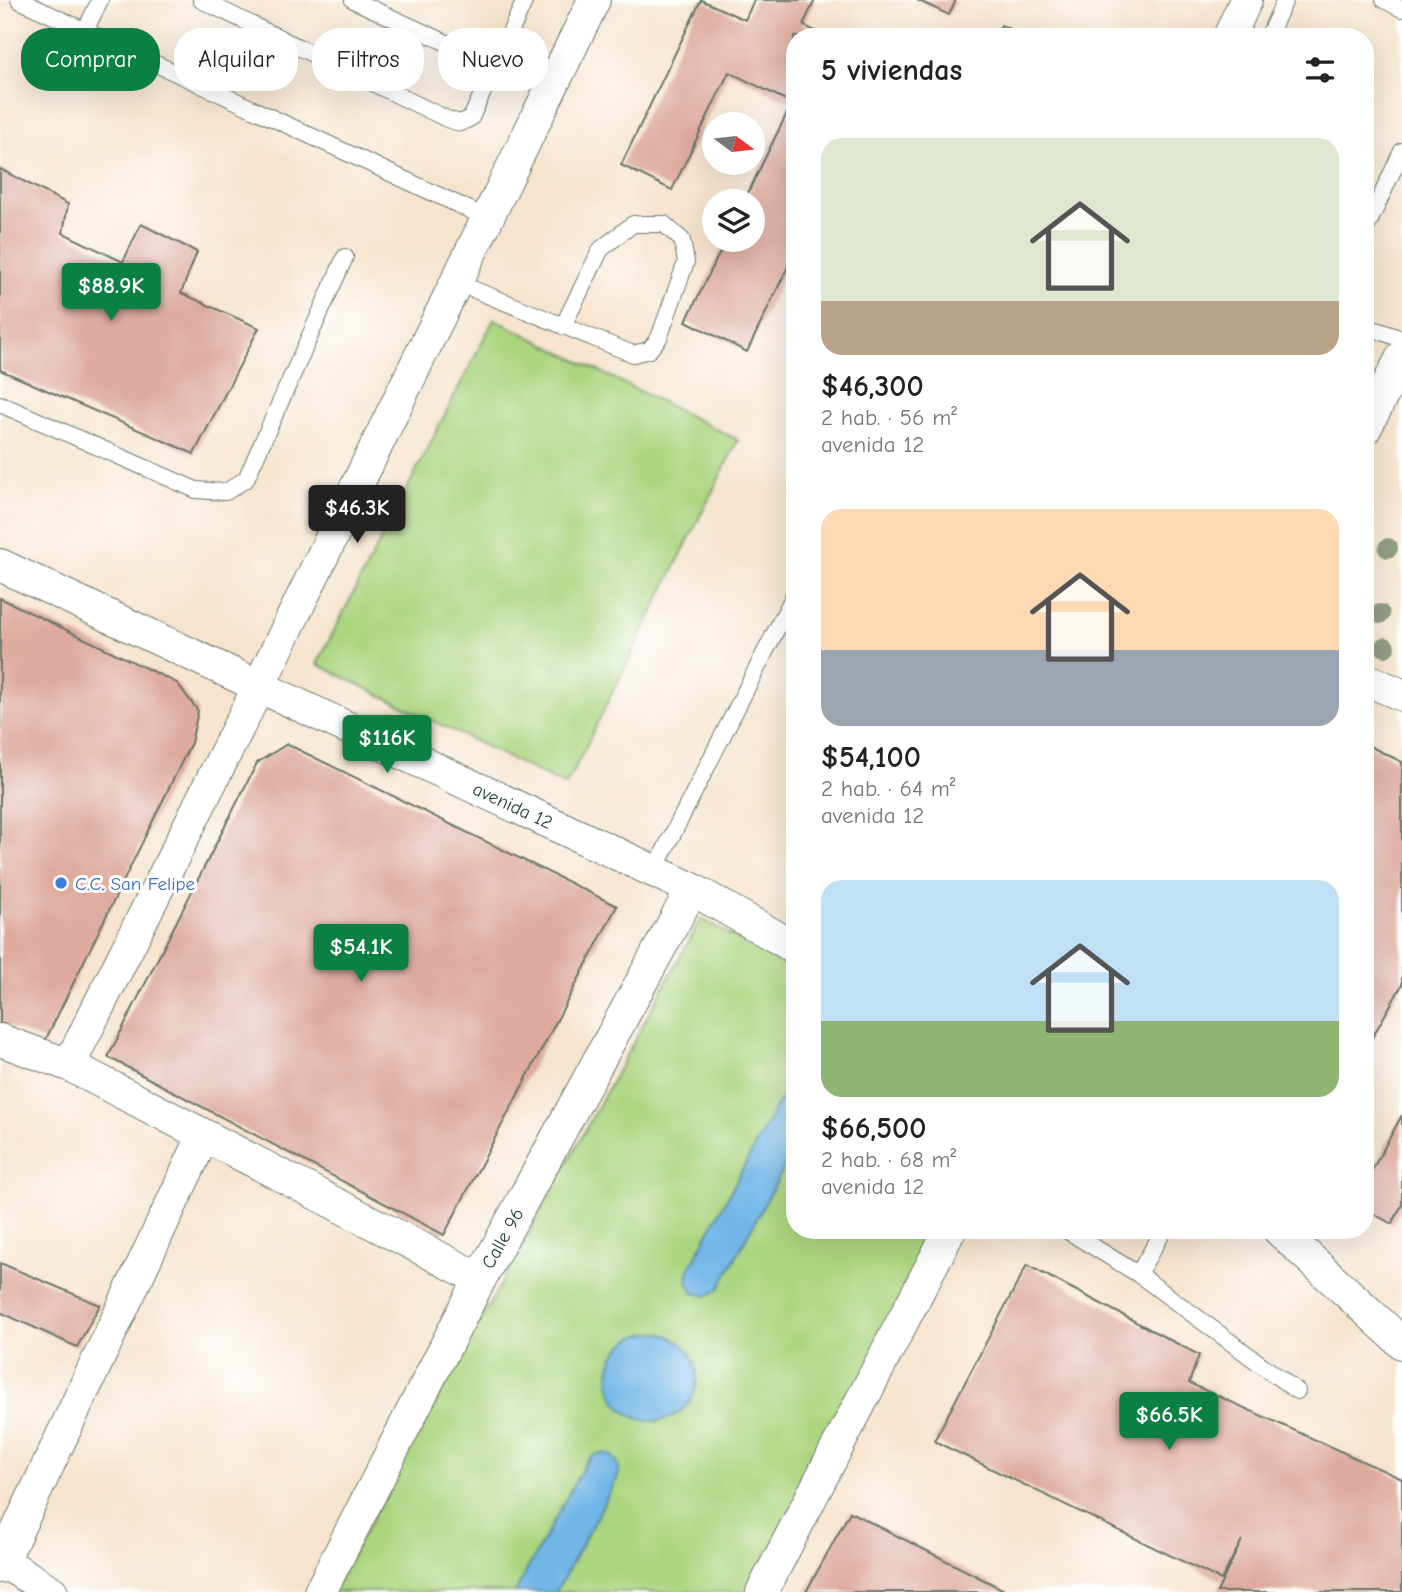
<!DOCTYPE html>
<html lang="es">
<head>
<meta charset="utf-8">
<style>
	body { margin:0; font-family:"Comic Neue",sans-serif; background:#f6f6f6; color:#222; height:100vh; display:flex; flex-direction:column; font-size:26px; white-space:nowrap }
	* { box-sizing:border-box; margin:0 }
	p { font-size:23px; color:#767676 }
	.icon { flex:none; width:38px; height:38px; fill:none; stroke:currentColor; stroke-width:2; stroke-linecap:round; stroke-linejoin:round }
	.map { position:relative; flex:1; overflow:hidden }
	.side { position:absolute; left:786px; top:28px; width:588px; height:1211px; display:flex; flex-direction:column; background:#fff; border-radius:28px; box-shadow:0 7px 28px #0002 }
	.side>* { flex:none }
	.top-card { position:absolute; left:21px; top:28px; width:660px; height:63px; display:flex; gap:14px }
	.needle { width:46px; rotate:105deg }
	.buttons { position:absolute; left:702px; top:112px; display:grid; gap:14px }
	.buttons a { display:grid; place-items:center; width:63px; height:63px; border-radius:50%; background:#fff; box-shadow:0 7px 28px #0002; font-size:35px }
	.price { position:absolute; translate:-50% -60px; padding:0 16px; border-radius:7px; background:#0b8043; color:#fff; font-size:23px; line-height:46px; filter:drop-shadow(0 2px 4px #0008) }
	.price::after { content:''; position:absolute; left:50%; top:42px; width:21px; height:16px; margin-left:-10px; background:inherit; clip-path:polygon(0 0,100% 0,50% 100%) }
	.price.selected { background:#222; color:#fff }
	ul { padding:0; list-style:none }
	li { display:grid; align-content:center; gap:14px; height:371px; padding:0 35px }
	li span { display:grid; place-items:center; height:217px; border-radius:21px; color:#555 }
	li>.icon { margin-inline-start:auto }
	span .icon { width:126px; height:126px; fill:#fffc; stroke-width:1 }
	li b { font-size:30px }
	h2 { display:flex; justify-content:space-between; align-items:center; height:84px; padding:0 35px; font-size:30px }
	.tag { padding:0 24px; border-radius:28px; background:#fff; box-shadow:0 7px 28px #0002; font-size:24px; line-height:63px }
	.tag.selected { background:#0b8043; color:#fff }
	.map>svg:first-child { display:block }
</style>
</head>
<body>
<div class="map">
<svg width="1402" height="1592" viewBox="0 0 1402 1592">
	<rect width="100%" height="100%" fill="#fff"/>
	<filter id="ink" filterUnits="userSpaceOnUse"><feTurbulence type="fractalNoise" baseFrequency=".0143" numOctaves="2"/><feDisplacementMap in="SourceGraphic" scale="14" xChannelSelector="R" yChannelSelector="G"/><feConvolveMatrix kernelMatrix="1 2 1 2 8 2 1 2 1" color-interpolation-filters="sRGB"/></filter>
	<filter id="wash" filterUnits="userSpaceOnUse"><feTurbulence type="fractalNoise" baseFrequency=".00686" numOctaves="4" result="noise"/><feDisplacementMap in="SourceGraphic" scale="28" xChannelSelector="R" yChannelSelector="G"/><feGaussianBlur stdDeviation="1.57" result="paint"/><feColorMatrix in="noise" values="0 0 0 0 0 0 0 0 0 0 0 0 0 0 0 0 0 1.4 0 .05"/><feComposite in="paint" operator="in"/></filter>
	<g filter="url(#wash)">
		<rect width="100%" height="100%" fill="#f6e4ce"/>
		<path fill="#acd580" stroke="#66895a" stroke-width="2" d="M494,319L738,440L566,786L317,664Z
			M701,919L794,970V1230H942L748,1592H332Z"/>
		<path fill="#71b6e7" stroke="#487a8e" stroke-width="2" d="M794,1094V1149L719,1289L707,1296L694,1293L687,1281L689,1269L779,1101L786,1095Z
			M609 1377a44 44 0 1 1 88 0a44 44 0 1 1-88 0Z
			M605,1453C616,1457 621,1465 618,1477L556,1592H515L586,1462L594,1455Z"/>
		<g id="blocks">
			<path fill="#deab9e" d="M701,0L745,20L754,0H815L803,25L827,37H794V254L747,352L686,321L726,240H752V201H744L792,103L729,72L672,190L621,165Z
				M917,0H956L949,15Z
				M1001,25L1025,37H995Z
				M0,169L68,204L63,233L123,262L141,224L197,252L181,293L259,328L194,454L0,370Z
				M0,598L177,683L198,711L191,743L45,1041L0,1023Z
				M287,744L617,906L444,1235L108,1057L257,763Z
				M1365,744L1402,762V985L1365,1050Z
				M1402,1115V1205L1392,1224L1365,1209V1183Z
				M0,1263L100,1305L77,1347L0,1312Z
				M1027,1265L1199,1355L1189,1383L1402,1479V1592H1217L1242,1540L1221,1580L934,1441Z
				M850,1512L1008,1592H806Z"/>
		</g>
	</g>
	<g filter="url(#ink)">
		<use href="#blocks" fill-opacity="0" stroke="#6a776a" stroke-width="2"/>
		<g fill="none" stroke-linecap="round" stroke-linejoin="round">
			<g stroke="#6a776a" stroke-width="18">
				<path id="lane" d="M19,0L487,218
					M201,0L447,119L460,123L471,118L525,0
					M353,0L495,65
					M1384,0L1402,9
					M85,31L100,0
					M1268,37L1285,0
					M1365,231L1402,151
					M455,282L633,354L649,350L659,338L686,262L682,240L664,224H633L601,249L563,326
					M1365,326L1402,339
					M0,404L196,490L226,492L246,479L345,257
					M654,871L794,595
					M1066,1230L1138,1274
					M1164,1230L1138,1274L1297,1391"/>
			</g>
			<g stroke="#6a776a" stroke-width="34">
				<path id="street" d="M1229,37L1246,0
					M1365,429L1402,357
					M0,565L692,889L794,947
					M1365,679L1402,695
					M0,1040L69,1065L480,1279
					M69,1065L259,686L594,0
					M1279,1230L1402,1343
					M0,1560L52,1592
					M0,1567L204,1135
					M320,1592L480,1279L692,889
					M762,1592L950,1230"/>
			</g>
			<use href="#lane" stroke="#fff" stroke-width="16"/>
			<use href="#street" stroke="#fff" stroke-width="32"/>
		</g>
		<g fill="#939d84">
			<circle cx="1388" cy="548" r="10"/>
			<circle cx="1380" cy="614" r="10"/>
			<circle cx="1385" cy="647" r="10"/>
		</g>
	</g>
	<circle fill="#3f7fe0" stroke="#fff" stroke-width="2.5" cx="61" cy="883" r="7"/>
	<g text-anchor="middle" stroke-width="6" stroke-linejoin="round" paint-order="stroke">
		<g font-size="19" fill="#1f3d34" stroke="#fff">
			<text transform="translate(513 805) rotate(25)" y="7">avenida 12</text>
			<text transform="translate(502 1238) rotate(-61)" y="7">Calle 96</text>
		</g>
		<g font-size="19" fill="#366cbe" stroke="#fff" text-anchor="start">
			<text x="75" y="890">C.C. San Felipe</text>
		</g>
	</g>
</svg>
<div class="buttons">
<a><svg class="needle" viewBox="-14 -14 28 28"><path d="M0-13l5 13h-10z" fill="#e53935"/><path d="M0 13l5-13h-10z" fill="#767676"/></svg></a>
<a><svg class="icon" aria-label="layers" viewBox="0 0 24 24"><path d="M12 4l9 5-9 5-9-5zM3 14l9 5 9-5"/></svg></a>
</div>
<b class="price" style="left:111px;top:323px">$88.9K</b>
<b class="price selected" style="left:357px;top:545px">$46.3K</b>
<b class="price" style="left:387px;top:775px">$116K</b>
<b class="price" style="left:361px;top:984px">$54.1K</b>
<b class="price" style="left:1169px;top:1452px">$66.5K</b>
<div class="top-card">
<a class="tag selected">Comprar</a>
<a class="tag">Alquilar</a>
<a class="tag">Filtros</a>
<a class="tag">Nuevo</a>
</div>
<section class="side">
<h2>5 viviendas<svg class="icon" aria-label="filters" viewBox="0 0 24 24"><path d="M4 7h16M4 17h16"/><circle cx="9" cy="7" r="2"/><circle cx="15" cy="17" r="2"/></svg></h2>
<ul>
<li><span style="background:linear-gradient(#dfe7d0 75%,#b9a48a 0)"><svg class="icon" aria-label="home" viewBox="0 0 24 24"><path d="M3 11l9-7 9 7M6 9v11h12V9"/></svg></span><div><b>$46,300</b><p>2 hab. · 56 m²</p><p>avenida 12</p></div></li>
<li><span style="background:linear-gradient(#ffd9b3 65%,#9aa5b1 0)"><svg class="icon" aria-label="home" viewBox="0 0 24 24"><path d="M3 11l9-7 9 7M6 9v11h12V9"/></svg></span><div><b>$54,100</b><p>2 hab. · 64 m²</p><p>avenida 12</p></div></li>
<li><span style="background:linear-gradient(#bfe0f5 65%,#8fb573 0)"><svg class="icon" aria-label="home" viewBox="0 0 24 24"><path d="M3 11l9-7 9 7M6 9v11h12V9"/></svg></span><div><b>$66,500</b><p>2 hab. · 68 m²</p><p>avenida 12</p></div></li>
</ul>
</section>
</div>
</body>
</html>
